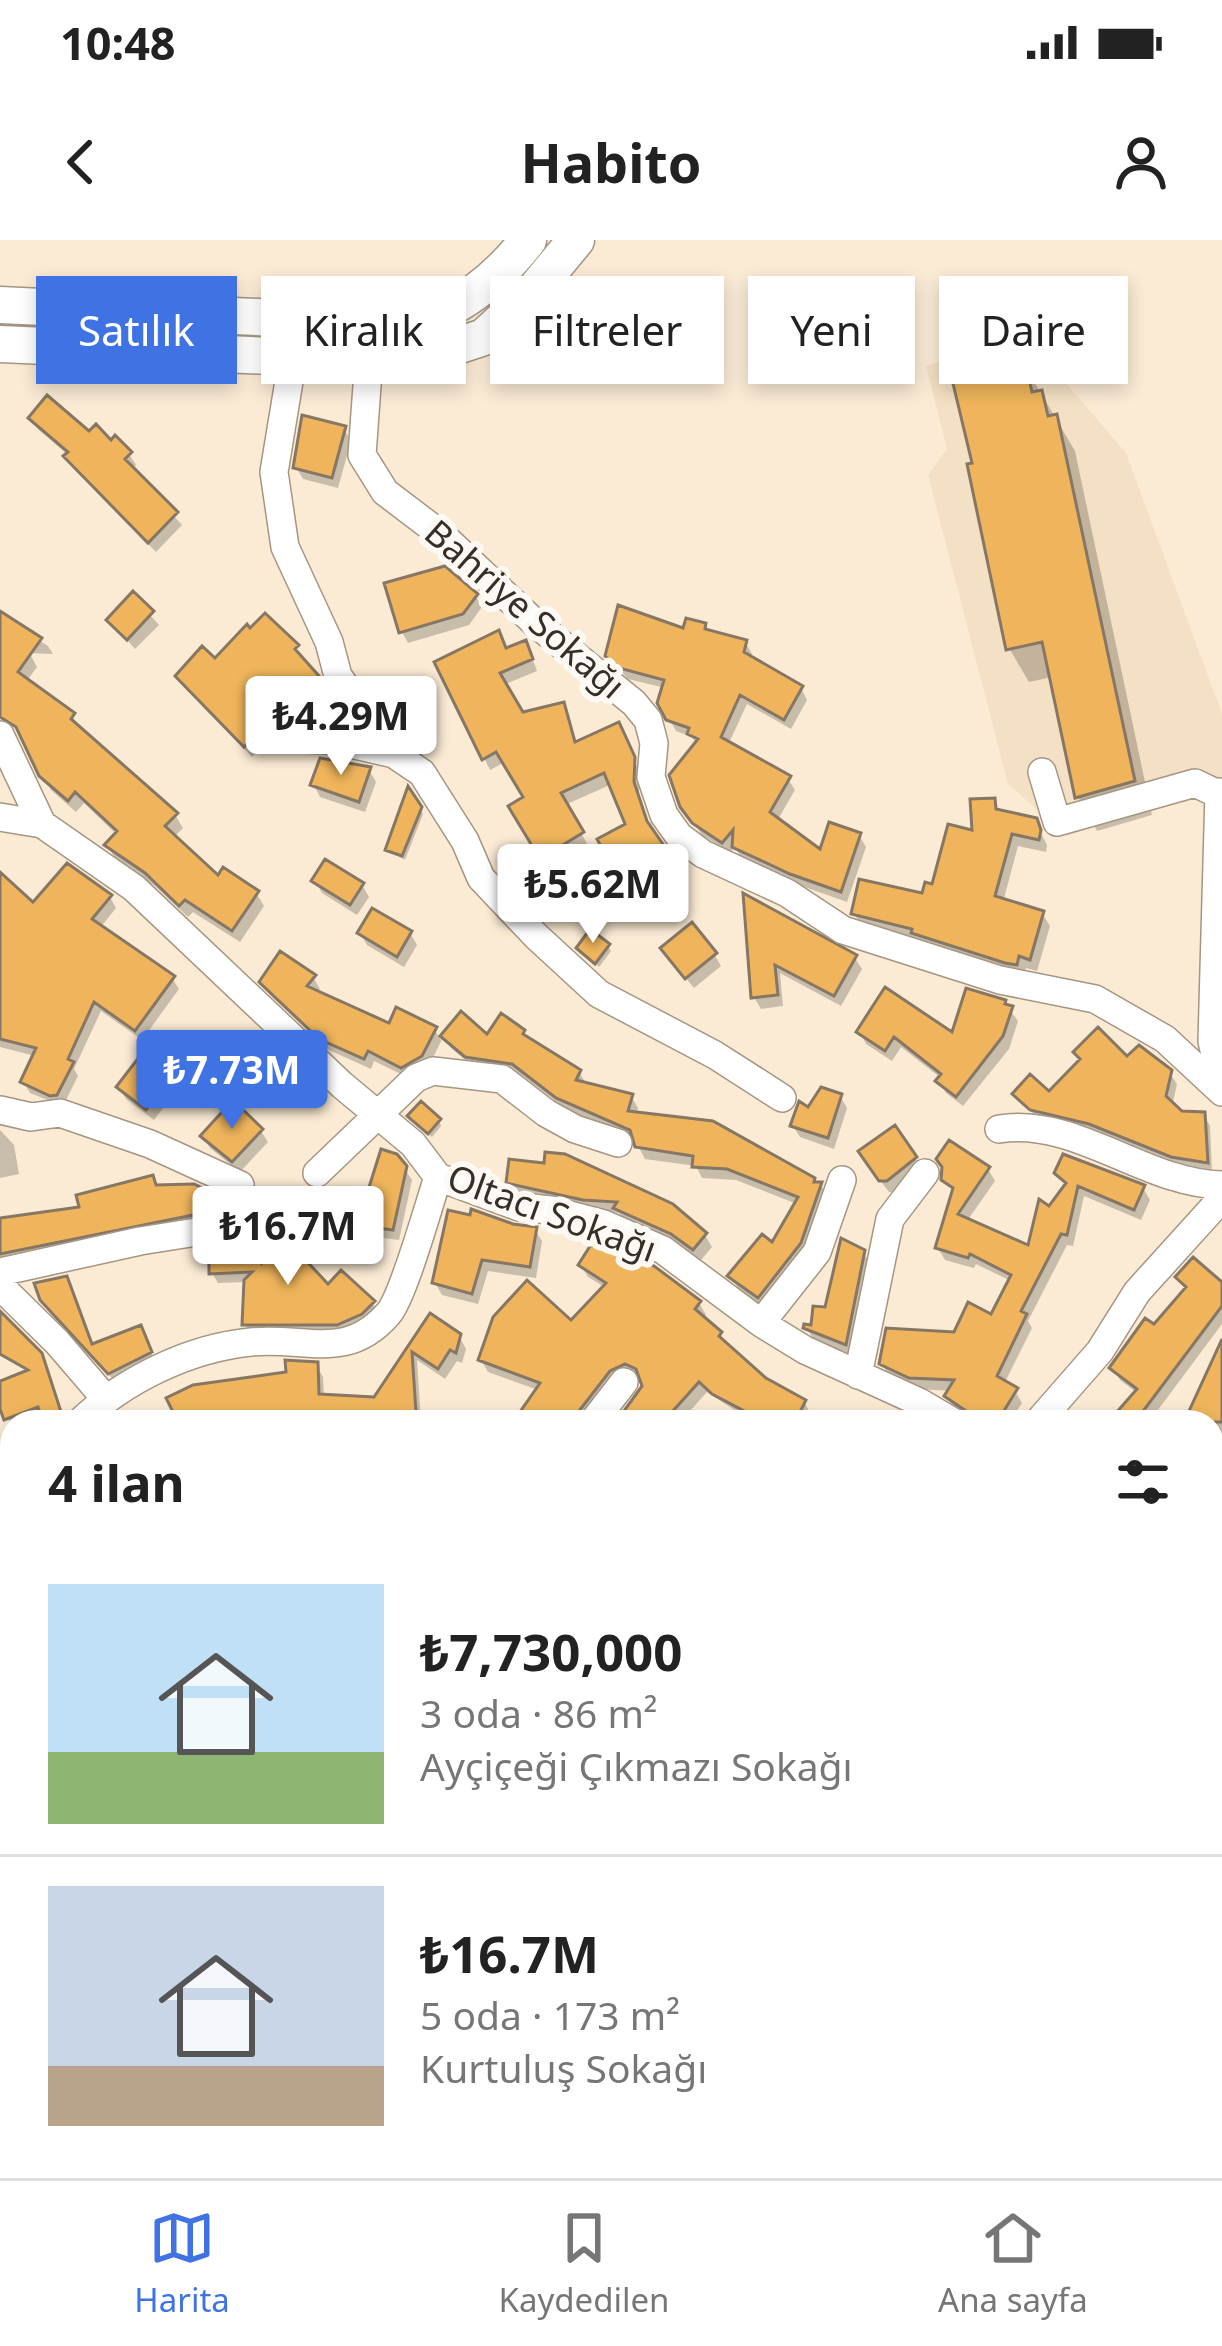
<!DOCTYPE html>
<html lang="tr">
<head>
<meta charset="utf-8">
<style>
	body { margin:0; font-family:"Noto Sans",sans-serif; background:#f2f2f2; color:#222; height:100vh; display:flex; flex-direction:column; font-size:45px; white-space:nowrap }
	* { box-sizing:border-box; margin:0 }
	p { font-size:39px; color:#767676 }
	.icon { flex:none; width:66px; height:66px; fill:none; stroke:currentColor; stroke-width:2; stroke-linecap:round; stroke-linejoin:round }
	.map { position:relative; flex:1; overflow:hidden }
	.sheet { position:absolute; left:0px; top:1170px; width:1224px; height:768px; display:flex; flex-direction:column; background:#fff; border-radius:36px 36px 0 0; box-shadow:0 6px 18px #0003 }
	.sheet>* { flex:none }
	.banner { position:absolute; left:36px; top:36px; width:1152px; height:108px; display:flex; gap:24px }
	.price { position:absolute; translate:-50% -102px; padding:0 27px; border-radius:12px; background:#fff; color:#222; font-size:39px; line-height:78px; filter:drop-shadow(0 3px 6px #0008) }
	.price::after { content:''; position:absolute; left:50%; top:72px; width:36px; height:27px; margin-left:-18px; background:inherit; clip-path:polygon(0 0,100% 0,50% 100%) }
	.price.current { background:#3f72e2; color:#fff }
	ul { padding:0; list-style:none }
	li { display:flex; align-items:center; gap:36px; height:300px; padding:0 48px }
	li+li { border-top:3px solid #e0e0e0 }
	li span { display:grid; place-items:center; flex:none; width:336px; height:240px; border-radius:0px; color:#555 }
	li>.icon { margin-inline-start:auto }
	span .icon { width:144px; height:144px; fill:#fffc; stroke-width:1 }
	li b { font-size:51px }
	h2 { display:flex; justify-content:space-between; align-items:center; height:144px; padding:0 48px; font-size:51px }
	.chip { padding:0 42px; border-radius:0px; background:#fff; box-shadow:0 6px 18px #0003; font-size:42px; line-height:108px }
	.chip.current { background:#3f72e2; color:#fff }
	.status { display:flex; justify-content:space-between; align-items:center; height:84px; padding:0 60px; background:#fff; direction:ltr }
	.status svg { height:33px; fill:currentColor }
	header { display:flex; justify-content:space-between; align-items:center; height:156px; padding:0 48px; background:#fff; font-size:54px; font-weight:700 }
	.tabs { display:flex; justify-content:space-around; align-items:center; height:168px; border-top:3px solid #e0e0e0; background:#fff; font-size:33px; color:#767676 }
	.tabs a { display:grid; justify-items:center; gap:6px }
	.tabs .current { color:#3f72e2 }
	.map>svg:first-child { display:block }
</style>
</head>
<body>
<div class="status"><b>10:48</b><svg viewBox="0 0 49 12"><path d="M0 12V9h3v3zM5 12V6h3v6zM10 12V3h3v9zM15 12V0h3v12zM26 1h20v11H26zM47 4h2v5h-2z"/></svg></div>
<header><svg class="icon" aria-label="back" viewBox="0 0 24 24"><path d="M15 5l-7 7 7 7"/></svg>Habito<svg class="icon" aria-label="person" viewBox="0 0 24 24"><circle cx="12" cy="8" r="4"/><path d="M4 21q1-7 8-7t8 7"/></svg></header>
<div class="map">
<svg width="1222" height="1938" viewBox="0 0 1222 1938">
	<rect width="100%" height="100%" fill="#fbebd5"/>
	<path fill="#f4e0c4" d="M1024,94L1126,213L1222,474V544L1067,596L1008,544L928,235L947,209L926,126Z"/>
	<path fill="#0003" d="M1022,121L1075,211L1152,575L1097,591L1078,557L1052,437L1029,442L1009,408Z
		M32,178L89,195L129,214L136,225L131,230L182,285L156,312L73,228L68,215L38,189Z
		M344,189L351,201L338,248L303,239L296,227Z
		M475,355L482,367L469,385L408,403L402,392Z
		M133,356L159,385L135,409L110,380Z
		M0,375L48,406L53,414L0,412Z
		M704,385L709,393L745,402L752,414L750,419L801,448L807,460L791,489L747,464L728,505L788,539L795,550L777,581L821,614L859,595L866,607L847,662L799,645L742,619L735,607L730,613L702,595L691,579L697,505L692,497L676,491L669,478L665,448L628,439L608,416Z
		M250,392L296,407L338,475L318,492H308L293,476L252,517L178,436L215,423Z
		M506,411L531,415L537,431L503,445L522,476L562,465L577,504L624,497L639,531V556L651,592L677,621L683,634L667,621L625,644L601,600L629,585L612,544L565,565L588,605L549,628L512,567L527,558L505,522L490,530L438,423Z
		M31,416L37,427L26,442L72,476L80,489L175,575L183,588L173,598L218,640L256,653L264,666L240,702L193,672L188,677L155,646L115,618L108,606L117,595L84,563L76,572L51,550L0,453V425Z
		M369,530L376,542L365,572L320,557L314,545Z
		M409,553L423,574L405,620L388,610Z
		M993,561L1001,574L1035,581L1047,605L1046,612L1018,606L1003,662L1042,673L1050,686L1037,731L1026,728L1023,737L862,687L854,673L924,656L934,647L975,594Z
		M0,635L33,666L110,657L116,668L100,688L172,738L179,749L142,800L101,771L74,829L78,836L63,866L30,853L23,841L35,816L0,807Z
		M315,641L362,645L369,657L357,675L322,653Z
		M747,658L855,718L862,729L841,766L780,733L783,766L761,769L754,757Z
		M360,693H410L417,705L404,727L367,705Z
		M608,706L611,711L599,727L579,708Z
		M714,714L721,726L694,748L671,720Z
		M313,737L320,749L316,753L390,787L434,789L441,800L443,797L428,828L409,838L374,821L371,829L329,810L269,754L263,742Z
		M1004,762L1018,781L1009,809L963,866L946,853L939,841L941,838L901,807L892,821L866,804L860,792L954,797Z
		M523,792L528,800L579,832L587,845L631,856L638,868L636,875L821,945L827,956L806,1016L765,1068L738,1048L731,1036L773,1007L797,964L736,940L702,938L696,926L645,919L634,898L592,884L566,869L521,835L475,828L451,808L444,796L488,798Z
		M1127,820L1169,832L1177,844L1172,866L1180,874L1204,875L1210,886L1212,933L1180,928L1039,881L1016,854L1050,856Z
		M171,837L178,849L154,880L126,859L119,847Z
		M840,856L847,868L834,909L800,897L793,886L809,871Z
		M413,881H439L441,886L432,897Z
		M0,890L14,905L19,934L0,938Z
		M261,891L268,902L240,932L210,908L203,896Z
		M915,918L922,930L894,952H889L868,924Z
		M547,927L705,995L712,1007L701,1020L680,1005L624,980L619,973L516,954L509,942Z
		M404,928L412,940L399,1000L352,994L346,982Z
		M988,929L995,941L967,981L1031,1009L1066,947L1057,933L1143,948L1150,960L1141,980L1084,956L1073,1006L1067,1005L1028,1081L1032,1088L1004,1144L1015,1151L1022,1163L1010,1182H974L954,1168L947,1156L951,1151L918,1149L889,1136L882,1123L993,1078L1011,1041L976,1024L974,1028L945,1020L938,1008L955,954L944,939Z
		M157,948L205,952L212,965L213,983L0,1027V981L83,969Z
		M513,987L535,990L542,1001L536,1038L488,1031L478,1064L442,1055L435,1043Z
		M260,1003L266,1024L372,1063L378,1073L355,1091L251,1095L245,1084L247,1042L218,1043L212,1033Z
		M863,1012L870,1024L851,1114L813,1099L807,1088H814Z
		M581,1025L699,1063L706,1075L703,1079L720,1094L728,1107L765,1141L804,1162L811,1174L809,1182H753L707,1152L680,1182H618L641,1154L643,1140L637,1136L623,1137L588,1182H516L538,1150L488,1132L481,1120L571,1084L606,1048L588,1037Z
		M1178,1038L1222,1046V1084L1149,1182H1112L1137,1153L1120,1140L1113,1128L1186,1051Z
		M42,1058L93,1107L146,1100L156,1125L117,1144Z
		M431,1077L459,1096L466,1109L462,1123L457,1121L445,1139L417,1120L421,1182H181L316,1124L323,1137L324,1157L376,1160Z
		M1222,1106V1237L1212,1233V1182H1187Z
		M14,1139L39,1181L12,1182V1187L0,1160V1144Z
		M124,1173L131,1182H113Z
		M0,1282L12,1292V1355L0,1338Z
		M1212,1466L1222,1475V1556L1212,1546Z
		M0,1536L12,1544V1593L0,1585Z
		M0,1649L5,1657L0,1701L12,1686V1741L0,1740Z
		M1222,1721V1818L1212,1829V1732Z
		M0,1881L12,1895V1926H19L4,1938H0Z
		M374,1926H437L438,1928L428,1938H384Z
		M449,1926H524L513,1938H459Z
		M575,1926H646L649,1938H573Z
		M737,1926H876L890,1938H811L807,1935L804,1938H757L753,1930Z
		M1093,1926H1109L1121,1938H1080Z"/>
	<path fill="#f0b55c" stroke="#857764" stroke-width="3" d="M1024,118L1032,152L1042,150L1048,176L1057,174L1135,541L1075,558L1042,402L1006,410L967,224L972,223L951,135Z
		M47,155L89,191L96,184L111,200L115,195L132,212L125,219L178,272L148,303L63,216L68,212L28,178Z
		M302,175L346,186L332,238L293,228Z
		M445,326L478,354L463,374L399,393L384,343Z
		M133,351L154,371L127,400L106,380Z
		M618,365L683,388L686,378L706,383L705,389L747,400L744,412L803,446L784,480L740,455L721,497L791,536L770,572L820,609L829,582L861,593L841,652L790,634L732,607L733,590L722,603L692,583L680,567L669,535L698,499L687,494L689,488L666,480L657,463L664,440L619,428L605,416Z
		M0,371L42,398L18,432L75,473L71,479L178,573L165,586L218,635L223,627L259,651L232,691L185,660L179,666L145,633L104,605L117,591L75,552L68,561L39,536L16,487L0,477Z
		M265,373L299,405L295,409L319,436L334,461L311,481H298L285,466L244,507L175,436L202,406L215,418L247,384L250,388Z
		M499,390L506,408L526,400L533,419L500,433L523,472L564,462L575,502L619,482L635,517L634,542L647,581L665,607L679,619L677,626L659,611L616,634L597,599L625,584L604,533L561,553L584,592L540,619L508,566L523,557L496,512L482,520L434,422Z
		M320,518L371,527L359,562L310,545Z
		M408,546L422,567L402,616L385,610Z
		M995,558L996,569L1037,578L1041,590L1039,600L1012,594L995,656L1044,671L1030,720L1019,716L1017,725L1005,723L911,693L912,689L851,674L859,639L922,653L925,642L932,644L948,584L972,590L970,559Z
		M325,619L364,643L350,665L311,641Z
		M67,623L112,655L92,679L175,736L135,791L94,762L68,819L74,822L57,855L50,856L20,842L36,808L0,799V632L33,662Z
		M743,653L857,715L834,756L775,725L778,755L751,758Z
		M372,668L412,691L397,717L357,693Z
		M692,682L717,713L685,739L660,708Z
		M590,689L610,704L595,724L576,708Z
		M280,711L316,735L307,746L389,783L396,767L437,787L422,816L401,828L368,811L364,819L319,799L259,742Z
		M885,747L952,792L966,748L1006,760L1005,764L1013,766L1003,796L956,857L935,841L941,834L894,797L885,811L856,792Z
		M461,771L487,794L501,773L525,790L523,794L581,830L576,840L633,854L628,871L713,881L815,938L814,942H822L801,1003L758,1058L727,1036L762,994L772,1002L798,957L727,929L692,927L693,916L635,907L630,890L556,858L512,824L465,817L440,796Z
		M1098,787L1127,816L1139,805L1172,830L1166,856L1182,871L1205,872L1208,923L1171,917L1089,884L1030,870L1012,854L1030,834L1049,851L1080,819L1073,812Z
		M143,812L173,835L146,870L116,847Z
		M821,847L842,854L828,898L790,886L799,861L808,867Z
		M233,860L263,889L232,922L200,896Z
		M421,861L441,879L428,894L407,876Z
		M895,885L917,917L887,941H879L858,911Z
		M949,900L990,927L958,974L1028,1005L1039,959L1049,966L1066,943L1054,933L1063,914L1145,945L1134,970L1078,946L1067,995L1061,994L1021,1071L1027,1074L997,1136L1018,1148L997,1182H971L972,1175L944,1156L954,1140L909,1138L879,1124L886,1088L954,1092L968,1062L991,1074L1011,1035L970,1014L968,1018L935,1008L953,948L941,940L942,927L936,919Z
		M381,909L397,914L407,926L393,990L342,983L346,957L365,960Z
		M545,912L565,914L673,964L707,993L693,1010L671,994L613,968L617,962L583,960L506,943L509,919L544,923Z
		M153,935L156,945L194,944L207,950L208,972L0,1014V978L79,967L76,955Z
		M471,969L513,984L537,987L530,1027L482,1020L472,1054L432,1043L448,970L470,975Z
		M841,998L865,1010L846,1105L803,1088L804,1084L811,1085L813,1066L825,1067Z
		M261,1000L262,1023L287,1000L328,1044L341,1030L375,1061L362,1074L337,1085H242L244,1040L252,1032L209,1034V1008Z
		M594,1000L654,1026L701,1061L695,1069L722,1092L719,1096L766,1138L806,1160L795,1182H765L712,1154L699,1142L663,1182H616L642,1146L636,1129L625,1124L610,1131L579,1171L575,1182H513L540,1143L478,1120L493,1077L527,1040L571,1080L606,1043L578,1025Z
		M1193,1017L1222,1042V1066L1135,1182H1108L1137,1149L1109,1128L1145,1078L1154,1084L1186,1047L1175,1037Z
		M67,1036L92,1104L141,1085L152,1112L108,1134L40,1060L34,1043Z
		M0,1071L42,1113L63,1178L43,1182L38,1167L4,1180L0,1169V1141L28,1130L0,1114Z
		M430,1073L461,1094L456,1113L450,1110L438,1129L412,1112L416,1172L345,1177V1182H178L166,1158L193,1145L286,1132L285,1120L318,1122L319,1154L374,1157Z
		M1222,1099V1182H1184Z"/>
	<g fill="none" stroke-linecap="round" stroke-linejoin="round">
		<g stroke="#a49682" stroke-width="30">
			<path id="minor" d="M293,117L274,232L285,307L329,402L338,436L394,514L422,533L465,601L481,638L536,696L599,754L715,815L782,858
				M369,118L362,215L385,252L443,296L535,383L634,463L648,480L654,503L651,537L664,575L679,596L703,614L787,653L843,690L1000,740L1095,759L1165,799L1222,852
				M0,495L42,584L134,648L342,845L413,904L438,937L519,967L551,970L604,984L663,1010L761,1083L805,1110L919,1162L953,1182
				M276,498L333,500L394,514
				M1042,532L1057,582L1195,543L1222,556
				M1219,552L1212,801L1222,848
				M0,577L42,584
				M0,870L31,877L60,873L150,904L240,945
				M999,889C1077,877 1145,944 1222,945
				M317,933L416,838L433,831L502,839L546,873L575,889L618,903
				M0,1032L140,1001L278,979
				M0,1046L57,1102L105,1158
				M761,1083L817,1012L842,940
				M858,1135L890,979L925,933
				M80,1182C124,1140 189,1108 251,1102C305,1096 346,1122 388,1074C403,1058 429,964 438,937
				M593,1182L624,1142
				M1038,1182L1100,1111L1137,1052L1222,958
				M1212,1336H1222
				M0,1455L12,1468
				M1212,1594L1222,1603
				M0,1615L12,1630
				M1212,1686L1222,1675
				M0,1766L12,1765
				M0,1834L12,1861
				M57,1926L66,1938
				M949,1926L963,1938
				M732,1933L738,1938
				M305,1938L330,1926
				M545,1938L556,1926"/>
		</g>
		<g stroke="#a49682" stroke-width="39">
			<path id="major" d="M0,65L407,84C456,73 498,39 528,0
				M0,104L293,117L433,114L484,97L533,52L576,0"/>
		</g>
		<use href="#minor" stroke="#fff" stroke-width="27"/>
		<use href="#major" stroke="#fff" stroke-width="36"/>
	</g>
	<g text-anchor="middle" stroke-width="12" stroke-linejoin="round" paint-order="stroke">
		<g font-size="36" fill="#352f27" stroke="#fdfaf6">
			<text transform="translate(525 369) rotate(41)" y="13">Bahriye Sokağı</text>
			<text transform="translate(552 973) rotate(20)" y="13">Oltacı Sokağı</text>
		</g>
	</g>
</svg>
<b class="price" style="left:341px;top:538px">₺4.29M</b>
<b class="price" style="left:593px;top:706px">₺5.62M</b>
<b class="price current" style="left:232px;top:892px">₺7.73M</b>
<b class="price" style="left:288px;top:1048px">₺16.7M</b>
<div class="banner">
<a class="chip current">Satılık</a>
<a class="chip">Kiralık</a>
<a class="chip">Filtreler</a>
<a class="chip">Yeni</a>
<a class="chip">Daire</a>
</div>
<section class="sheet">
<h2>4 ilan<svg class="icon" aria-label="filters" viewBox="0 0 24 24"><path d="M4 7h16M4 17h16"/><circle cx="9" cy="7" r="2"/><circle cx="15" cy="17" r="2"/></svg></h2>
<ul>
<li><span style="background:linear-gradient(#bfe0f5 70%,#8fb573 0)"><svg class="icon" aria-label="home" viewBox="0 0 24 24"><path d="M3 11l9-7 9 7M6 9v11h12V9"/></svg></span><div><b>₺7,730,000</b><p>3 oda · 86 m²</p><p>Ayçiçeği Çıkmazı Sokağı</p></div></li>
<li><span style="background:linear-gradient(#c9d6e8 75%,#b9a48a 0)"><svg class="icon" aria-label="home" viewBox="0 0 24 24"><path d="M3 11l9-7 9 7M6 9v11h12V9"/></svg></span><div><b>₺16.7M</b><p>5 oda · 173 m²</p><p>Kurtuluş Sokağı</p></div></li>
</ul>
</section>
</div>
<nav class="tabs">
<a class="current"><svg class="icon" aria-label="map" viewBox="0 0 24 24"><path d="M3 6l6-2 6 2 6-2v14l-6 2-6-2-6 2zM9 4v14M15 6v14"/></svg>Harita</a>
<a><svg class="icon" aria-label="saved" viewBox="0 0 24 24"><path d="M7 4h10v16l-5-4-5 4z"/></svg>Kaydedilen</a>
<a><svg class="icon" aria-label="home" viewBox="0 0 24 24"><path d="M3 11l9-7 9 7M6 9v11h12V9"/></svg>Ana sayfa</a>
</nav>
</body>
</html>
